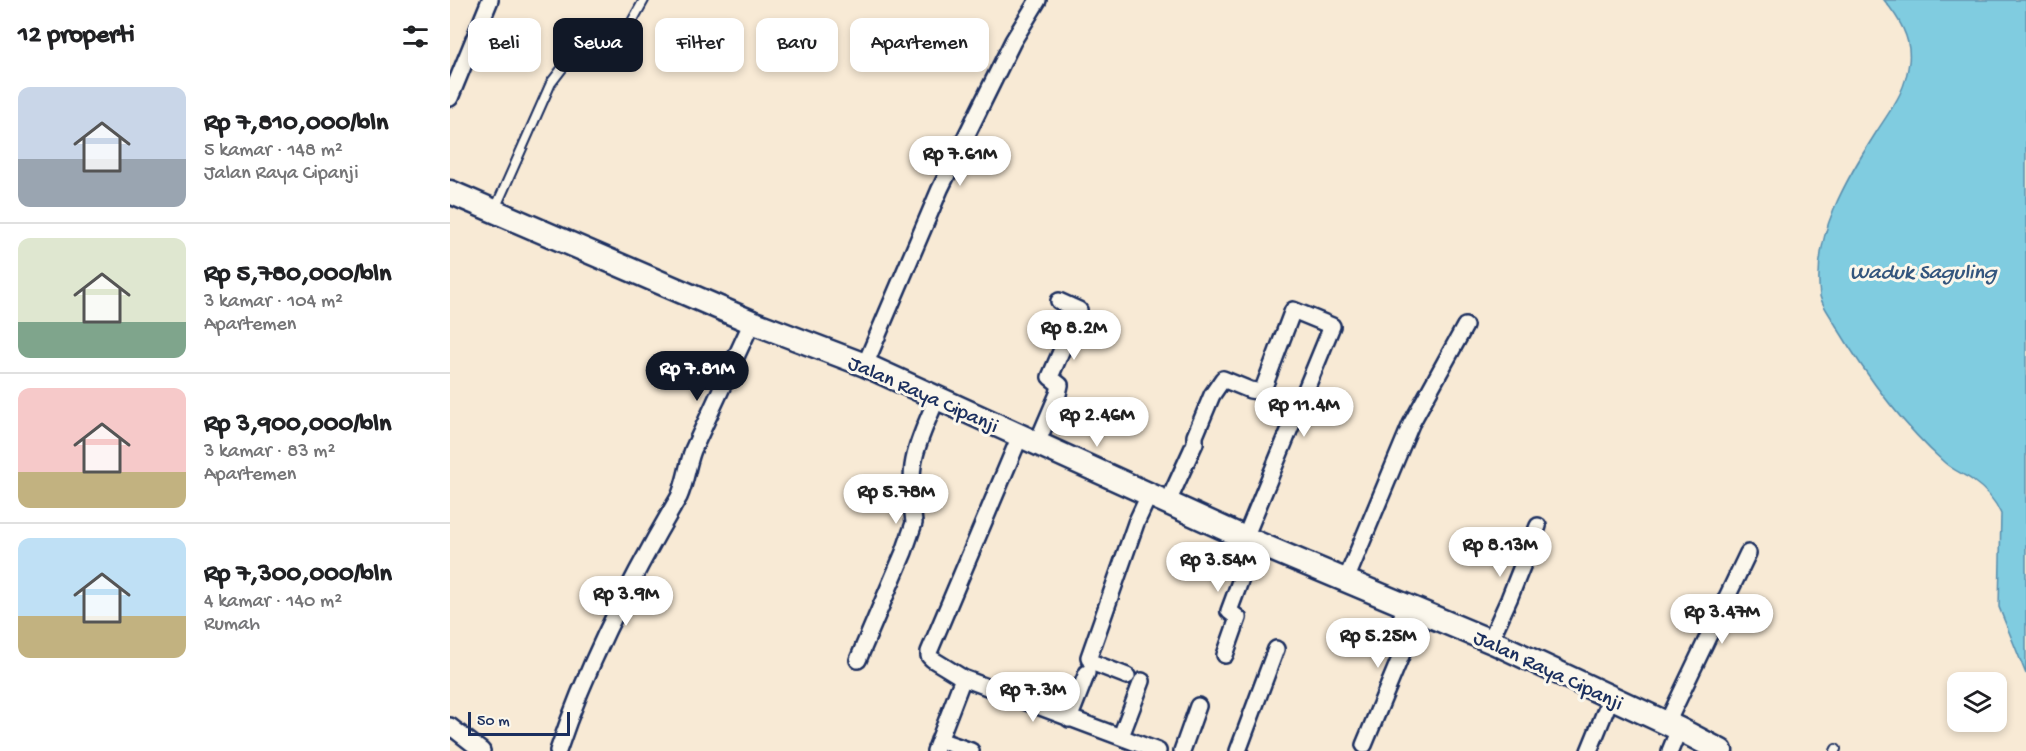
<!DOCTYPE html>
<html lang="id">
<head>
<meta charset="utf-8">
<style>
	body { margin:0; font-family:"Gochi Hand",sans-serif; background:#f2f2f2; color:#202124; height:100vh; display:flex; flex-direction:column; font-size:22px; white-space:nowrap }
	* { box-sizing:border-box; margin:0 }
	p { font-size:20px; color:#757577 }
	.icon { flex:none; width:33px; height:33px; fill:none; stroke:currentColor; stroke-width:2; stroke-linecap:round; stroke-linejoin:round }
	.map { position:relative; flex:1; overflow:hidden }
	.drawer { display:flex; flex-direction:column; background:#fff; width:450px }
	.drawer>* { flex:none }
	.banner { position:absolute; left:18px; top:18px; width:570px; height:54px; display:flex; gap:12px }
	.controls { position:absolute; left:1497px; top:672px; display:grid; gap:12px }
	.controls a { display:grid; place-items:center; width:60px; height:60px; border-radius:12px; background:#fff; box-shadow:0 3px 9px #0003; font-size:30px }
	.scale { position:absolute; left:18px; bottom:15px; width:102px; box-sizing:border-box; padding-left:6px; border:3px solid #1b2f5e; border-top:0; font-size:16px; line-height:21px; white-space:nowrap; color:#1b2f5e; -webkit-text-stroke:4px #fbf7ec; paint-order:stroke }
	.price { position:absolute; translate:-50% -51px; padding:0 14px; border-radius:21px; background:#fff; color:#222; font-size:20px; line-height:39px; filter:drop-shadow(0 2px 3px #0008) }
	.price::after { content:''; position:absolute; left:50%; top:36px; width:18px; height:14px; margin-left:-9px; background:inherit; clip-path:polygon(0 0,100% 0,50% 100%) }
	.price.active { background:#111827; color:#fff }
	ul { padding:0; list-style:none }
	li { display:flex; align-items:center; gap:18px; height:150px; padding:0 18px }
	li+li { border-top:2px solid #e0e0e0 }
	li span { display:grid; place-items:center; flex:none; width:168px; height:120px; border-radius:12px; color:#555 }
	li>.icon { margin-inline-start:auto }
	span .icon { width:72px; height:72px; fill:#fffc; stroke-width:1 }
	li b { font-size:26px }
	h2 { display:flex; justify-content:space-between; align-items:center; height:72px; padding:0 18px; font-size:26px }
	.tag { padding:0 21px; border-radius:12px; background:#fff; box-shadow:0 3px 9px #0003; font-size:21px; line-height:54px }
	.tag.active { background:#111827; color:#fff }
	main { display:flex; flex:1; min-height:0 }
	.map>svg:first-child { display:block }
</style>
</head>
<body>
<main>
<section class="drawer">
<h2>12 properti<svg class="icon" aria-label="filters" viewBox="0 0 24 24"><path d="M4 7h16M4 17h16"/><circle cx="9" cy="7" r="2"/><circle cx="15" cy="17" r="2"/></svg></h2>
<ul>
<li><span style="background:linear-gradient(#c9d6e8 60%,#9aa5b1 0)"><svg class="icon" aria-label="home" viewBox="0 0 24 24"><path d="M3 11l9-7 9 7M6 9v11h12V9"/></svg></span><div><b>Rp 7,810,000/bln</b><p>5 kamar · 148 m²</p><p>Jalan Raya Cipanji</p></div></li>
<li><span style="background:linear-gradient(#dfe7d0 70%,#7fa58c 0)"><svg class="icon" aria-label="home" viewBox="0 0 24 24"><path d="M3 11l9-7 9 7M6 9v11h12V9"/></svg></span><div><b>Rp 5,780,000/bln</b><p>3 kamar · 104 m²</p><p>Apartemen</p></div></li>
<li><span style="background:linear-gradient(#f6c9c9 70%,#c2b280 0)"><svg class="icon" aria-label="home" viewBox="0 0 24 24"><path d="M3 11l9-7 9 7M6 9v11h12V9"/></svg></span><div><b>Rp 3,900,000/bln</b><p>3 kamar · 83 m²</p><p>Apartemen</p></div></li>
<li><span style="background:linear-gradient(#bfe0f5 65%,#c2b280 0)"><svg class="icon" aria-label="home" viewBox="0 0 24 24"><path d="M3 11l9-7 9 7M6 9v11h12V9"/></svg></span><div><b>Rp 7,300,000/bln</b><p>4 kamar · 140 m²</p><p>Rumah</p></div></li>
</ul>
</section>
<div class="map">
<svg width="1576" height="751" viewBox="0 0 1576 751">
	<rect width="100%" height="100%" fill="#f8ead5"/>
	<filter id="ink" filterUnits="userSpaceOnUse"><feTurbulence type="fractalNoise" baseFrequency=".0167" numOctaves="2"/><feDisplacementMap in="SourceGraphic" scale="12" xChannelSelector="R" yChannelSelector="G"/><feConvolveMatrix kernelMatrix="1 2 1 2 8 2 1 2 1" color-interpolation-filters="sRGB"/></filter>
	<g filter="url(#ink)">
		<path fill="#80cce0" stroke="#588dac" stroke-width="1.5" d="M1434,0H1576V674L1549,607L1551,514C1545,500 1535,489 1522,480C1513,474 1503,470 1495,463C1451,424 1415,374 1385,324C1380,315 1372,305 1370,296C1362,235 1396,180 1427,131C1443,106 1455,93 1459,62C1462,38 1448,17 1434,0Z"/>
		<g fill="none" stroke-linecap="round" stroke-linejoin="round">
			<g stroke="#1b2f5e" stroke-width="12">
				<path id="service" d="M45,209L101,83L114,66L128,54C142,53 153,62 165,52L194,0
					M1385,751L1386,749"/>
			</g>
			<g stroke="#1b2f5e" stroke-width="20">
				<path id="minor" d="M0,98L40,0
					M415,365L490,189L563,41L588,0
					M587,443L608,394L610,385L600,377L629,310L609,301
					M718,502L745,443V436L762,395L773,379L800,390L812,392L843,310L882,326L795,538
					M896,580L961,424L1015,326
					M1040,641L1059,599L1088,526
					M953,651L975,613
					M775,655L788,618L779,611L805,541
					M408,660L454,552L464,523L463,513L467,497C452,470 476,425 487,398
					M677,676L641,662L639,657L686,523L700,493
					M513,678L482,659L479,656V652L570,436
					M619,719L637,673
					M1217,723L1298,553
					M0,726L32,751
					M671,736L692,681
					M489,740L521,751
					M914,745L953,651L941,643L956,606
					M108,751C138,662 181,578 229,497C236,481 237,466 243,450L302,322
					M485,751L513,678L708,751
					M732,751L748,706
					M788,751L826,649
					M1139,751L1161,697
					M1220,751L1229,729"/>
			</g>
			<g stroke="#1b2f5e" stroke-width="27">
				<path id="secondary" d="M0,192L302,322L415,365L795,538L1045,643L1229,729L1271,751"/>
			</g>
			<use href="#service" stroke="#fbf7ec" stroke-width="8"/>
			<use href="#minor" stroke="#fbf7ec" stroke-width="15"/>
			<use href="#secondary" stroke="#fbf7ec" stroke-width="22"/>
		</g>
	</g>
	<g text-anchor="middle" stroke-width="6" stroke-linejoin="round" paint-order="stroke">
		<g font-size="21" fill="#1b2f5e" stroke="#fbf7ec">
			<text transform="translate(474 393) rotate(24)" y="7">Jalan Raya Cipanji</text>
			<text transform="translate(1099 669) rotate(25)" y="7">Jalan Raya Cipanji</text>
		</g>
		<g font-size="22" font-style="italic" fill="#34567e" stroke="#fbf7ec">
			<text x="1473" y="278">Waduk Saguling</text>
		</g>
	</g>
</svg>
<div class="controls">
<a><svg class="icon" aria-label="layers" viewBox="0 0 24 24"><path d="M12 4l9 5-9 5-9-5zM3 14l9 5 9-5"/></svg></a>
</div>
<div class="scale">50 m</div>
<b class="price" style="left:510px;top:187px">Rp 7.61M</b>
<b class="price" style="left:624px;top:361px">Rp 8.2M</b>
<b class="price active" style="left:247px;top:402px">Rp 7.81M</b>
<b class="price" style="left:854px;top:438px">Rp 11.4M</b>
<b class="price" style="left:647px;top:448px">Rp 2.46M</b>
<b class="price" style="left:446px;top:525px">Rp 5.78M</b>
<b class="price" style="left:1050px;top:578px">Rp 8.13M</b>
<b class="price" style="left:768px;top:593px">Rp 3.54M</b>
<b class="price" style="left:176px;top:627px">Rp 3.9M</b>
<b class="price" style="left:1272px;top:645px">Rp 3.47M</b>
<b class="price" style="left:928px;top:669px">Rp 5.25M</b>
<b class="price" style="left:583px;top:723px">Rp 7.3M</b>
<div class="banner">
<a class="tag">Beli</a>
<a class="tag active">Sewa</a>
<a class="tag">Filter</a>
<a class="tag">Baru</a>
<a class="tag">Apartemen</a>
</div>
</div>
</main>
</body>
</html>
